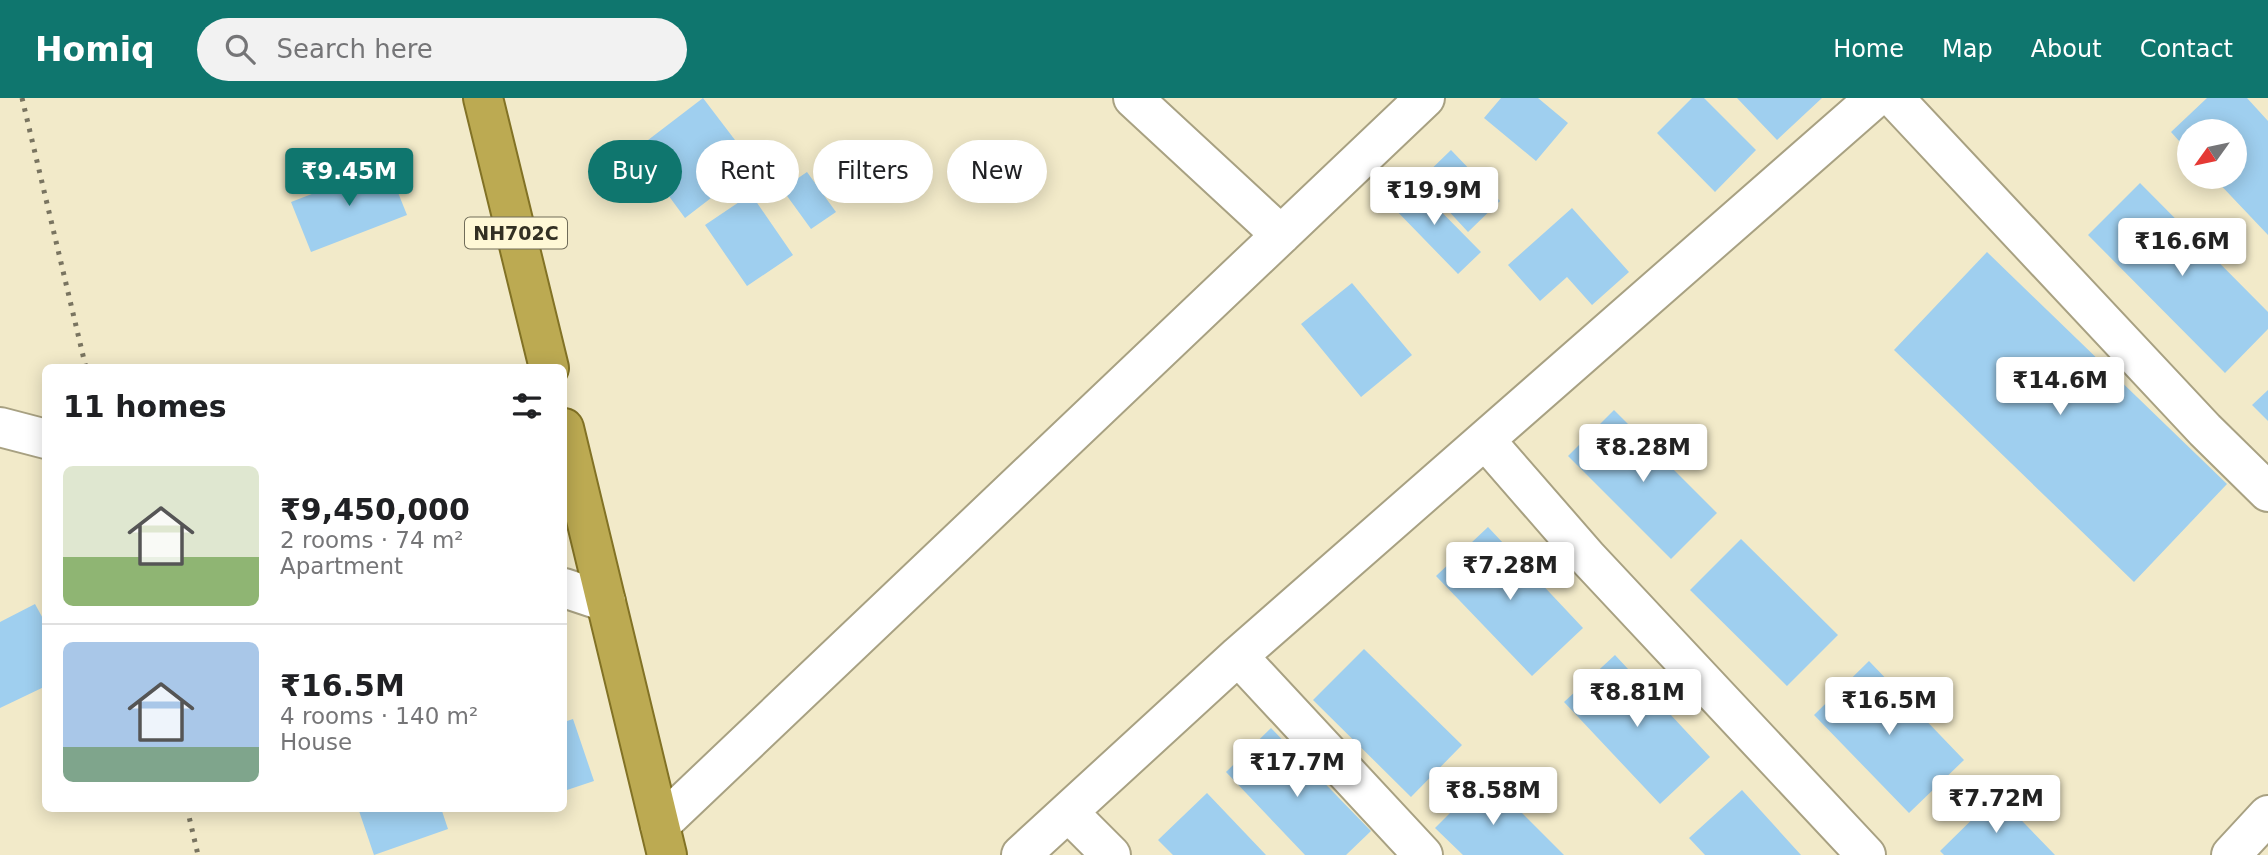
<!DOCTYPE html>
<html lang="en">
<head>
<meta charset="utf-8">
<style>
	body { margin:0; font-family:"DejaVu Sans",sans-serif; background:#f2f2f2; color:#202124; height:100vh; display:flex; flex-direction:column; font-size:26px; white-space:nowrap }
	* { box-sizing:border-box; margin:0 }
	p { font-size:23px; color:#757577 }
	.icon { flex:none; width:38px; height:38px; fill:none; stroke:currentColor; stroke-width:2; stroke-linecap:round; stroke-linejoin:round }
	.map { position:relative; flex:1; overflow:hidden }
	.panel { position:absolute; left:42px; top:266px; width:525px; height:448px; display:flex; flex-direction:column; background:#fff; border-radius:10px; box-shadow:0 4px 18px #0003 }
	.panel>* { flex:none }
	.hud { position:absolute; left:588px; top:42px; width:665px; height:63px; display:flex; gap:14px }
	.needle { width:46px; rotate:237deg }
	.tools { position:absolute; left:2177px; top:21px; display:grid; gap:14px }
	.tools a { display:grid; place-items:center; width:70px; height:70px; border-radius:50%; background:#fff; box-shadow:0 4px 18px #0003; font-size:35px }
	.price { position:absolute; translate:-50% -60px; padding:0 16px; border-radius:7px; background:#fff; color:#222; font-size:23px; line-height:46px; filter:drop-shadow(0 2px 4px #0008) }
	.price::after { content:''; position:absolute; left:50%; top:42px; width:21px; height:16px; margin-left:-10px; background:inherit; clip-path:polygon(0 0,100% 0,50% 100%) }
	.price.active { background:#0f766e; color:#fff }
	ul { padding:0; list-style:none }
	li { display:flex; align-items:center; gap:21px; height:175px; padding:0 21px }
	li+li { border-top:2px solid #e0e0e0 }
	li span { display:grid; place-items:center; flex:none; width:196px; height:140px; border-radius:10px; color:#555 }
	li>.icon { margin-inline-start:auto }
	span .icon { width:84px; height:84px; fill:#fffc; stroke-width:1 }
	li b { font-size:30px }
	h2 { display:flex; justify-content:space-between; align-items:center; height:84px; padding:0 21px; font-size:30px }
	.chip { padding:0 24px; border-radius:32px; background:#fff; box-shadow:0 4px 18px #0003; font-size:24px; line-height:63px }
	.chip.active { background:#0f766e; color:#fff }
	header { display:flex; align-items:center; gap:42px; box-sizing:border-box; height:98px; padding:0 35px; background:#0f766e; color:#fff }
	header strong { font-size:33px }
	nav { display:flex; gap:38px; margin-inline-start:auto; font-size:24px }
	.search { width:490px; height:63px; background:#f2f2f2; display:flex; align-items:center; gap:18px; box-sizing:border-box; padding:0 24px; border-radius:38px; color:#757577; font-size:26px }
	.map>svg:first-child { display:block }
</style>
</head>
<body>
<header>
<strong>Homiq</strong>
<div class="search"><svg class="icon" aria-label="search" viewBox="0 0 24 24"><circle cx="10" cy="10" r="6"/><path d="M15 15l6 6"/></svg>Search here</div>
<nav><a>Home</a><a>Map</a><a>About</a><a>Contact</a></nav>
</header>
<div class="map">
<svg width="2268" height="757" viewBox="0 0 2268 757">
	<rect width="100%" height="100%" fill="#f2eac9"/>
	<path fill="#9fcfef" d="M703,0L754,67L685,120L635,52Z
		M1501,0H1538L1568,25L1536,63L1484,20Z
		M1692,0H1704L1756,52L1715,94L1657,35Z
		M1737,0H1822L1777,42Z
		M2207,0H2247L2268,23V137L2213,79H2235V33H2189V54L2171,34Z
		M1451,52L1500,103L1468,134L1420,82Z
		M387,67L407,117L311,154L291,104Z
		M807,74L836,114L811,131L782,91Z
		M1410,82L1481,154L1458,176L1388,104Z
		M2140,85L2268,214V231L2225,275L2088,137Z
		M751,96L793,157L747,188L705,127Z
		M1572,110L1629,174L1592,207L1567,179L1540,203L1508,167Z
		M1987,154L2227,386L2134,484L1894,252Z
		M1352,185L1412,257L1361,299L1301,226Z
		M2268,292V323L2252,307Z
		M1614,312L1717,415L1671,461L1568,358Z
		M1488,429L1583,530L1532,578L1436,478Z
		M1741,441L1838,537L1787,588L1690,492Z
		M35,506L46,526V588L0,610V524Z
		M1364,551L1462,647L1411,699L1313,602Z
		M1615,557L1710,659L1660,706L1564,604Z
		M1869,563L1964,662L1909,715L1814,617Z
		M573,621L594,683L564,693V624Z
		M1271,630L1371,733L1346,757H1305L1226,674Z
		M1486,679L1564,757H1463L1435,730Z
		M1742,692L1801,757H1705L1689,740Z
		M1207,695L1266,757H1173L1158,742Z
		M1997,697L2055,757H1944L1940,753Z
		M358,710H441L448,731L374,757Z"/>
	<g fill="none" stroke-linecap="round" stroke-linejoin="round">
		<g stroke="#a8a182" stroke-width="42">
			<path id="minor" d="M1133,0L1281,137
				M1894,0L2205,332L2268,394
				M0,329L46,341
				M1486,343L1587,459L1866,757
				M564,490L606,504
				M1238,558L1423,757
				M1068,714L1111,757
				M660,727L1425,0
				M1021,757L1238,558L1875,0
				M2231,757L2268,717"/>
		</g>
		<g stroke="#827225" stroke-width="42">
			<path id="trunk" d="M483,0L549,270
				M564,330L667,757"/>
		</g>
		<use href="#minor" stroke="#fff" stroke-width="38"/>
		<use href="#trunk" stroke="#bcaa52" stroke-width="38"/>
		<path stroke="#797460" stroke-width="5" stroke-dasharray="3.5 7" stroke-linecap="butt" d="M22,0L86,270
			M187,710L198,757"/>
	</g>
	<g text-anchor="middle" stroke-width="7" stroke-linejoin="round" paint-order="stroke">
		<rect fill="#fff8d6" stroke="#706c59" stroke-width="2" x="465" y="119.5" width="102" height="31" rx="5"/>
		<g font-size="19" font-weight="bold" fill="#333023">
			<text x="516" y="142">NH702C</text>
		</g>
	</g>
</svg>
<div class="tools">
<a><svg class="needle" viewBox="-14 -14 28 28"><path d="M0-13l5 13h-10z" fill="#e53935"/><path d="M0 13l5-13h-10z" fill="#757577"/></svg></a>
</div>
<b class="price active" style="left:349px;top:110px">₹9.45M</b>
<b class="price" style="left:1434px;top:129px">₹19.9M</b>
<b class="price" style="left:2182px;top:180px">₹16.6M</b>
<b class="price" style="left:2060px;top:319px">₹14.6M</b>
<b class="price" style="left:1643px;top:386px">₹8.28M</b>
<b class="price" style="left:1510px;top:504px">₹7.28M</b>
<b class="price" style="left:1637px;top:631px">₹8.81M</b>
<b class="price" style="left:1889px;top:639px">₹16.5M</b>
<b class="price" style="left:1297px;top:701px">₹17.7M</b>
<b class="price" style="left:1493px;top:729px">₹8.58M</b>
<b class="price" style="left:1996px;top:737px">₹7.72M</b>
<div class="hud">
<a class="chip active">Buy</a>
<a class="chip">Rent</a>
<a class="chip">Filters</a>
<a class="chip">New</a>
</div>
<section class="panel">
<h2>11 homes<svg class="icon" aria-label="filters" viewBox="0 0 24 24"><path d="M4 7h16M4 17h16"/><circle cx="9" cy="7" r="2"/><circle cx="15" cy="17" r="2"/></svg></h2>
<ul>
<li><span style="background:linear-gradient(#dfe7d0 65%,#8fb573 0)"><svg class="icon" aria-label="home" viewBox="0 0 24 24"><path d="M3 11l9-7 9 7M6 9v11h12V9"/></svg></span><div><b>₹9,450,000</b><p>2 rooms · 74 m²</p><p>Apartment</p></div></li>
<li><span style="background:linear-gradient(#a9c7e8 75%,#7fa58c 0)"><svg class="icon" aria-label="home" viewBox="0 0 24 24"><path d="M3 11l9-7 9 7M6 9v11h12V9"/></svg></span><div><b>₹16.5M</b><p>4 rooms · 140 m²</p><p>House</p></div></li>
</ul>
</section>
</div>
</body>
</html>
